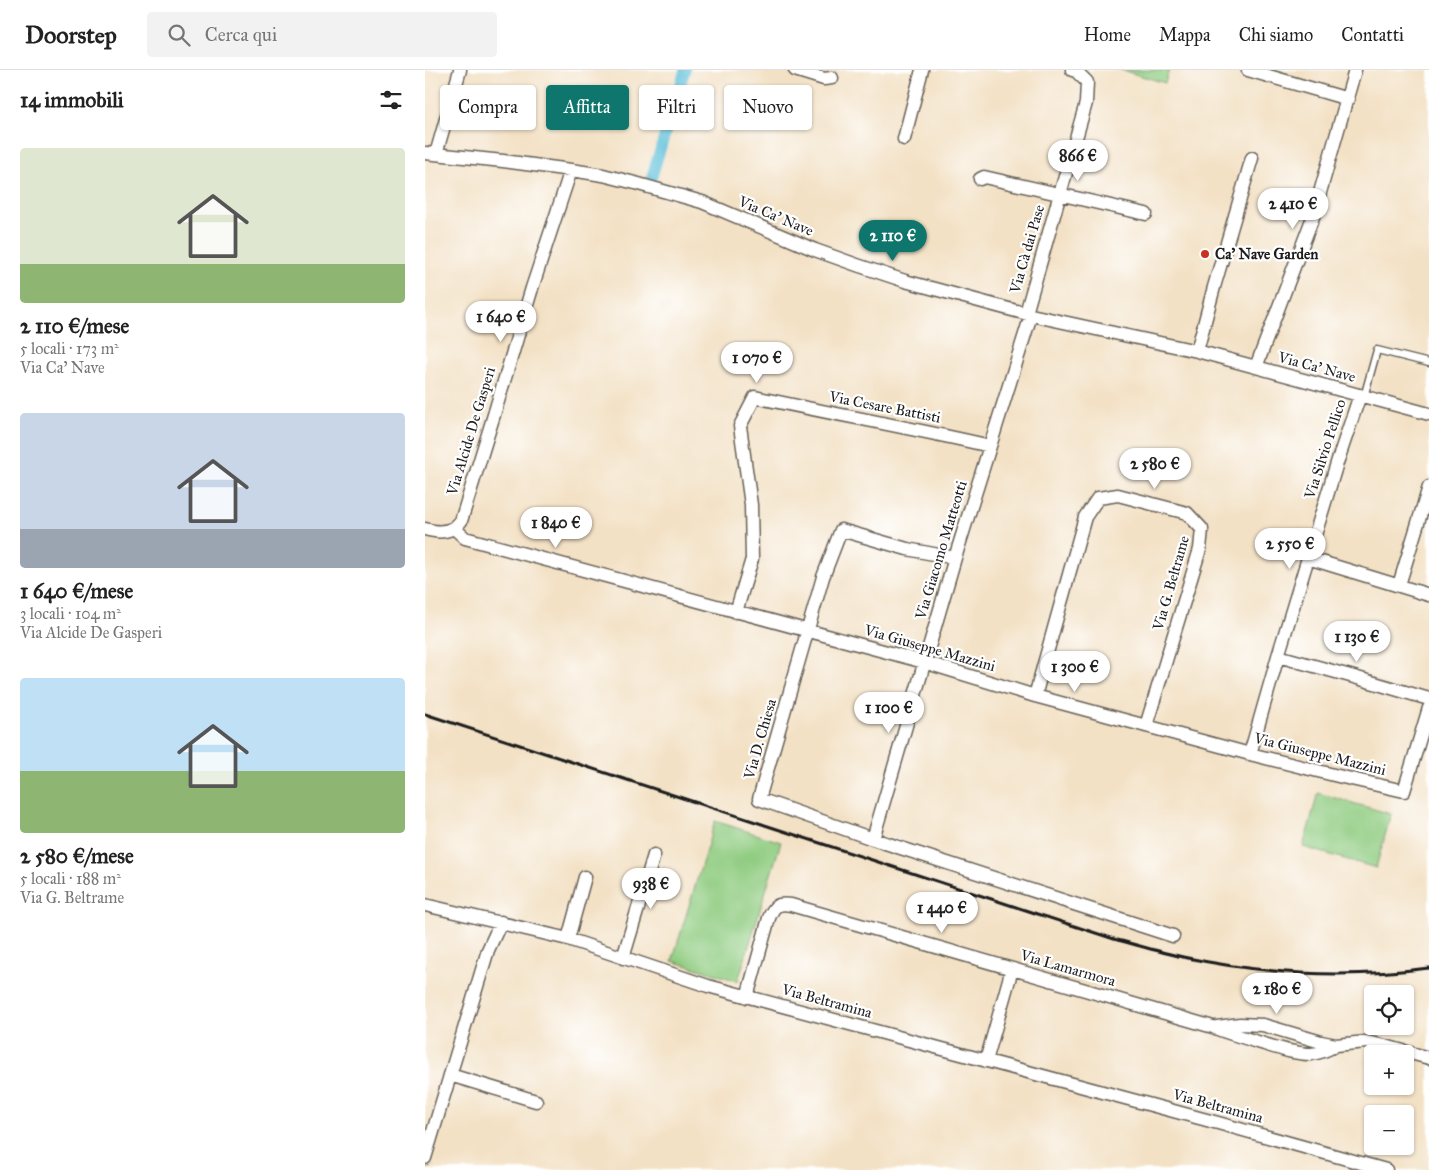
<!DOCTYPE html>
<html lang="it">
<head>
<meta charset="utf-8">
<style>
	body { margin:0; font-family:"IM FELL Great Primer",serif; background:#f2f2f2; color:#222; height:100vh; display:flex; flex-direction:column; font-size:19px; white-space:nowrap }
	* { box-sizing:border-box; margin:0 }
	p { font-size:16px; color:#767676 }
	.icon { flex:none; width:28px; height:28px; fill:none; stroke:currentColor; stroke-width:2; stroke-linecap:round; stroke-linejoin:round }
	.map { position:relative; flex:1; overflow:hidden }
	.drawer { display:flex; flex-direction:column; background:#fff; width:425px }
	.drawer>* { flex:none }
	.guide { position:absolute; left:15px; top:15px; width:475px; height:45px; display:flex; gap:10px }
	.fabs { position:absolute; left:939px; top:915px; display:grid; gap:10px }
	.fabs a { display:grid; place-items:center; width:50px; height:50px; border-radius:5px; background:#fff; box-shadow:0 1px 4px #0004; font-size:25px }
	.price { position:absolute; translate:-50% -42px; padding:0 11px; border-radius:18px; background:#fff; color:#222; font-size:16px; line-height:32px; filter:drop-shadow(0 1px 2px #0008) }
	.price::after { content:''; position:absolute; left:50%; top:30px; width:15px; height:11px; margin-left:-8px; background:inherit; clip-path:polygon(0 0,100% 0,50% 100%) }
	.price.selected { background:#0f766e; color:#fff }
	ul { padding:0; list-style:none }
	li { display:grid; align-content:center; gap:10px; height:265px; padding:0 20px }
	li span { display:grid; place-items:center; height:155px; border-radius:5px; color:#555 }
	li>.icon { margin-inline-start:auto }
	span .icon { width:90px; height:90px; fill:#fffc; stroke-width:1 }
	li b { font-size:21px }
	h2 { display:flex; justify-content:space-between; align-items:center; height:60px; padding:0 20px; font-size:21px }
	.pill { padding:0 18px; border-radius:5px; background:#fff; box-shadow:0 1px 4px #0004; font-size:18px; line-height:45px }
	.pill.selected { background:#0f766e; color:#fff }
	header { display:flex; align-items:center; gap:30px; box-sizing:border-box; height:70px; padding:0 25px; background:#fff; border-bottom:1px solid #e0e0e0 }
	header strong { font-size:24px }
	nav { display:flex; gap:28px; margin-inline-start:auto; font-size:18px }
	.search { width:350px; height:45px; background:#f2f2f2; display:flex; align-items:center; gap:12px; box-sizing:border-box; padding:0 18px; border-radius:5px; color:#767676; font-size:19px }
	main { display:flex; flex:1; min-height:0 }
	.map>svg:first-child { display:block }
</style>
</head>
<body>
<header>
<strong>Doorstep</strong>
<div class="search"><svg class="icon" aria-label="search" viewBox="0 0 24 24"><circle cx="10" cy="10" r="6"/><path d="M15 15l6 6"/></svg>Cerca qui</div>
<nav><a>Home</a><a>Mappa</a><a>Chi siamo</a><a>Contatti</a></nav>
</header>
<main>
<section class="drawer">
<h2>14 immobili<svg class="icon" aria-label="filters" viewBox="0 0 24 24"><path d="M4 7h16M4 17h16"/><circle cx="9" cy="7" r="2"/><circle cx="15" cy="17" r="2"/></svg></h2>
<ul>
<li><span style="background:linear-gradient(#dfe7d0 75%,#8fb573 0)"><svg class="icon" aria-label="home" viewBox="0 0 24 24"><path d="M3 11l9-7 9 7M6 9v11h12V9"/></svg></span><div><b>2 110 €/mese</b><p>5 locali · 173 m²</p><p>Via Ca' Nave</p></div></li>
<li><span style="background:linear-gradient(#c9d6e8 75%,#9aa5b1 0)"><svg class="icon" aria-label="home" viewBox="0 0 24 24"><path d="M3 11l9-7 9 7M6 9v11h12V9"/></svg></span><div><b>1 640 €/mese</b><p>3 locali · 104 m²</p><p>Via Alcide De Gasperi</p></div></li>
<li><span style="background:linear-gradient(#bfe0f5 60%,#8fb573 0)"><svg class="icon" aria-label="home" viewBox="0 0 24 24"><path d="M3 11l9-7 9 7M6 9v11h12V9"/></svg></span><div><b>2 580 €/mese</b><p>5 locali · 188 m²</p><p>Via G. Beltrame</p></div></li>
</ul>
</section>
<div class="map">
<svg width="1004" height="1100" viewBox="0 0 1004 1100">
	<rect width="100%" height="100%" fill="#fff"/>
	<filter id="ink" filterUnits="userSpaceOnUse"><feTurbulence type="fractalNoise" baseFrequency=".02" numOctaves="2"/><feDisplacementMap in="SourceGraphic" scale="10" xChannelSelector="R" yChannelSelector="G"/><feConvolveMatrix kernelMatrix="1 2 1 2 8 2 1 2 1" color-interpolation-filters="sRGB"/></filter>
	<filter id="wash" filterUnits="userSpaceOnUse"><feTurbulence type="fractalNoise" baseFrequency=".0096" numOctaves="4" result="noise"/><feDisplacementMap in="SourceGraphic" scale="20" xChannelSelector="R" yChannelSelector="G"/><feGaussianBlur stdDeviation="1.12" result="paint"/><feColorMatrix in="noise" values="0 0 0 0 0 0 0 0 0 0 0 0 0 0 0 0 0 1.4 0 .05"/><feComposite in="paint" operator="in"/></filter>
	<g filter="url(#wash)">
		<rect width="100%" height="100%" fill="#f3e1c5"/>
		<path fill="#90cc81" stroke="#56744e" d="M696,0H744L740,13Z
			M893,723L966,744L951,798L878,777Z
			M290,751L356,772L313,911L247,891Z"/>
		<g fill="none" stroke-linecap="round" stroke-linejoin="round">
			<path stroke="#5abed8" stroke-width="11" d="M227,106L260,0"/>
		</g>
	</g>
	<g filter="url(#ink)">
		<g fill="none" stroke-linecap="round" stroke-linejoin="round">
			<g stroke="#676157" stroke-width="9">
				<path id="service" d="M939,327L952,280L1004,293"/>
			</g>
			<g stroke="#676157" stroke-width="15">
				<path id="minor" d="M370,0L399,9L407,8
					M823,0L923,29
					M479,69L497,0
					M0,83L78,91L146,100L178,105L210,113L277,132L390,180L432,195L480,211L606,245L772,281L1004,344
					M11,84L35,0
					M555,109L559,107L581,112L721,144
					M601,243L661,33L662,12L651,1L647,0
					M606,245L530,488L448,769L748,866
					M772,281L789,217L827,88
					M831,297L888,147L930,0
					M29,458L36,451L68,348L107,218L146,100
					M0,459C11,462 18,463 29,458L40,468L499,592L610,626L825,684L913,706L979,721L1004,638
					M883,488L1004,525
					M974,515L1004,417
					M311,542L327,489L326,435L315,356L330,327C408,344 487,358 565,376
					M853,586L929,607L1004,629
					M610,626L660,447L673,428L693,425L762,443L777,459L775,479L721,656
					M825,684L853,586L912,393L935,325
					M448,769L334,729L398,507L416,460L482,479L530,488
					M0,835L143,869L283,916L793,1053L961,1100
					M143,869L160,807
					M198,888L229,785
					M322,927L344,848C349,835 353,833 366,835L788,957C801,963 815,966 829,971C847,976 867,984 886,984C895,983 903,980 911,975
					M792,957L815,954L838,955L896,972L911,975L941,972L960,976L1004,988
					M561,991L587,899
					M25,1005L111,1031
					M0,1088L63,880L76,852"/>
			</g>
			<use href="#service" stroke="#fff" stroke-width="6"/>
			<use href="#minor" stroke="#fff" stroke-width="12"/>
			<path stroke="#1c1c1c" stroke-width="3" d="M0,644L689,869C712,875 735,882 758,887C841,905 920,909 1004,898"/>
		</g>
	</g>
	<circle fill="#c8321e" stroke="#fff" stroke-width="2" cx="780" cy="184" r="5"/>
	<g text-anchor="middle" stroke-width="4.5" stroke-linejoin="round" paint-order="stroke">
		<g font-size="15" fill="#1c1c1c" stroke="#fff">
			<text transform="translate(351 146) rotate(23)" y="5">Via Ca' Nave</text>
			<text transform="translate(602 179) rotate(-74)" y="5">Via Cà dai Pase</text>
			<text transform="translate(892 297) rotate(15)" y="5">Via Ca' Nave</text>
			<text transform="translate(460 337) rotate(11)" y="5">Via Cesare Battisti</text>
			<text transform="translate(46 361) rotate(-73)" y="5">Via Alcide De Gasperi</text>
			<text transform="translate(900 379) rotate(-72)" y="5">Via Silvio Pellico</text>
			<text transform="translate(516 480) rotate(-73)" y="5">Via Giacomo Matteotti</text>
			<text transform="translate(746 513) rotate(-74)" y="5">Via G. Beltrame</text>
			<text transform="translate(505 578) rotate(16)" y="5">Via Giuseppe Mazzini</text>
			<text transform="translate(335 669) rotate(-74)" y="5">Via D. Chiesa</text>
			<text transform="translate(895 684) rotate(14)" y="5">Via Giuseppe Mazzini</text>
			<text transform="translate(643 898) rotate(16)" y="5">Via Lamarmora</text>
			<text transform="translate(402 931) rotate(15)" y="5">Via Beltramina</text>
			<text transform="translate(793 1036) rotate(15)" y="5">Via Beltramina</text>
		</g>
		<g font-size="15" font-weight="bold" fill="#1c1c1c" stroke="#fff" text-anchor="start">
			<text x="790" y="189">Ca' Nave Garden</text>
		</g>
	</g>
</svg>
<div class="fabs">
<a><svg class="icon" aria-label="locate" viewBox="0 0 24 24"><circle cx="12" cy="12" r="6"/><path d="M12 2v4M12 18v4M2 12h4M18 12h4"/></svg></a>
<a>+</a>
<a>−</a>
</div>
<b class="price" style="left:653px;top:112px">866 €</b>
<b class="price" style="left:868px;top:160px">2 410 €</b>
<b class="price selected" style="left:468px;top:192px">2 110 €</b>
<b class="price" style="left:76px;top:273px">1 640 €</b>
<b class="price" style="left:332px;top:314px">1 070 €</b>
<b class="price" style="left:730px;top:420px">2 580 €</b>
<b class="price" style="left:131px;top:479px">1 840 €</b>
<b class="price" style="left:865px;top:500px">2 550 €</b>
<b class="price" style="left:932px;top:593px">1 130 €</b>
<b class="price" style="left:650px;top:623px">1 300 €</b>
<b class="price" style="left:464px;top:664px">1 100 €</b>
<b class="price" style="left:226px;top:840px">938 €</b>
<b class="price" style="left:517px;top:864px">1 440 €</b>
<b class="price" style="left:852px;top:945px">2 180 €</b>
<div class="guide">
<a class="pill">Compra</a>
<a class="pill selected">Affitta</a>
<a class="pill">Filtri</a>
<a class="pill">Nuovo</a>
</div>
</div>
</main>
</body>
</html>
